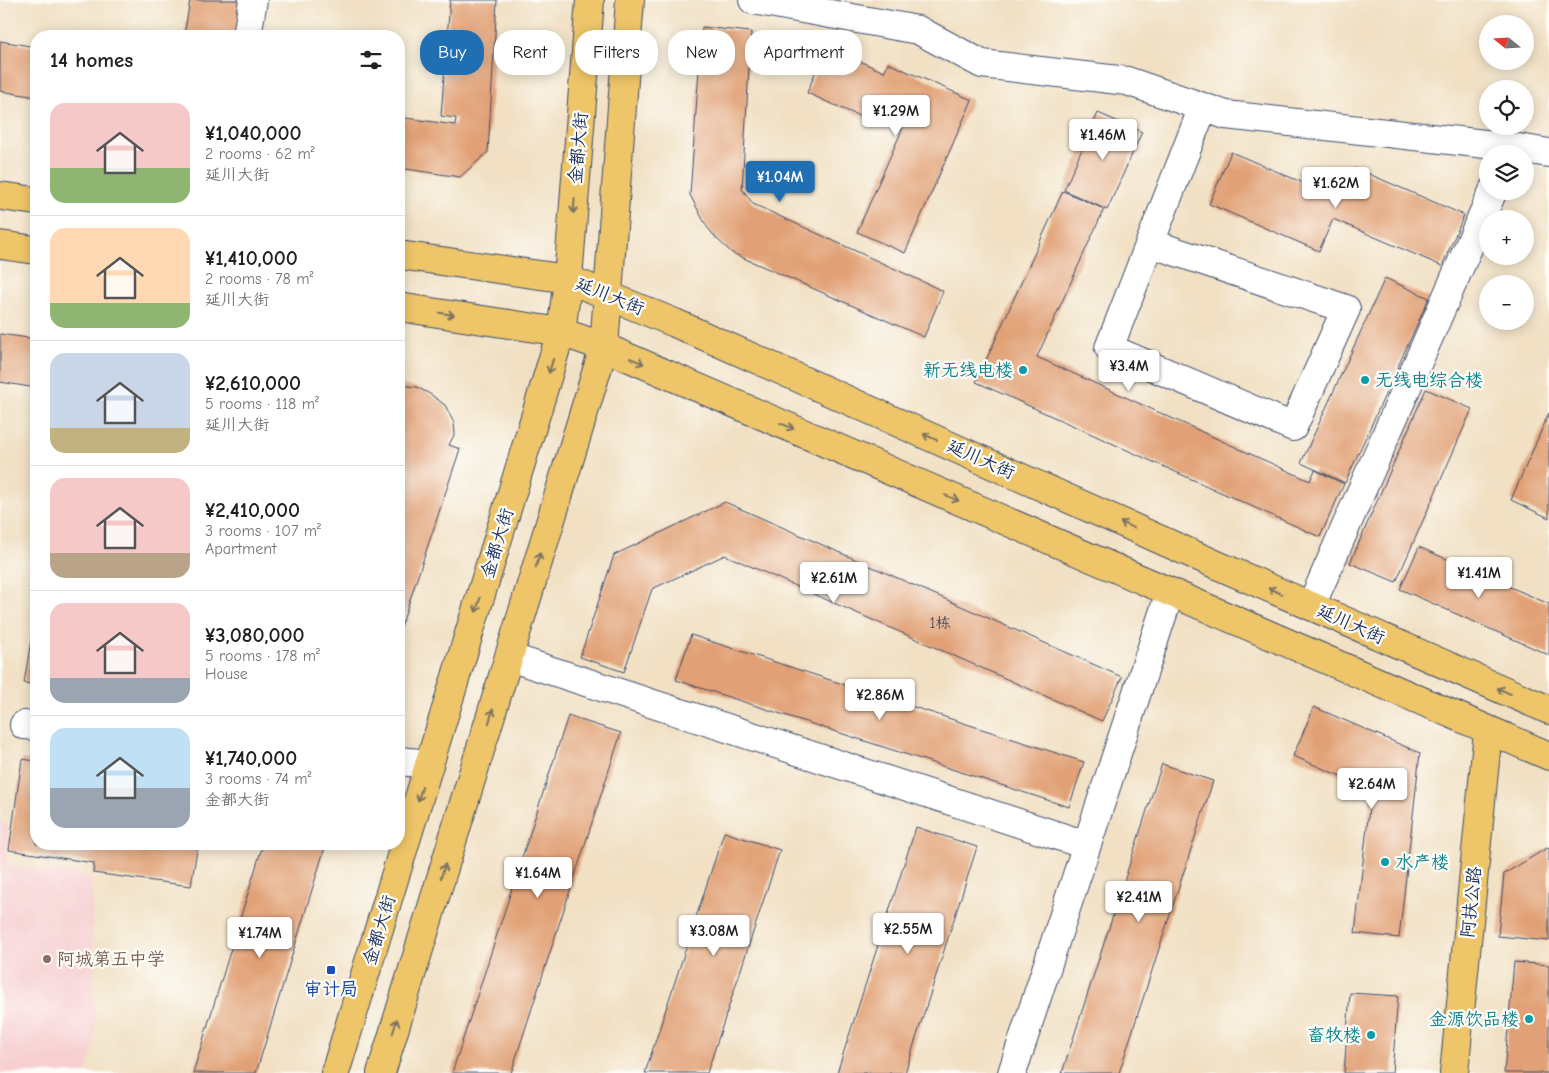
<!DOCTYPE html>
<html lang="en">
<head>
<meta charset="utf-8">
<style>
	body { margin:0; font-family:"Comic Neue","LXGW WenKai TC",sans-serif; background:#f2f2f2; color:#202124; height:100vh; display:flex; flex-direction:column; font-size:19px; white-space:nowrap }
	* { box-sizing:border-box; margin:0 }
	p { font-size:16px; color:#757577 }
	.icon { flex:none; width:28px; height:28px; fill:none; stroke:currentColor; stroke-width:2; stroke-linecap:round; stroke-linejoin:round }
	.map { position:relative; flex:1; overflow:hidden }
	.panel { position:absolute; left:30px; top:30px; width:375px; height:820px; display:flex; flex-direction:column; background:#fff; border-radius:20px; box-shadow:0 2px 12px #0003 }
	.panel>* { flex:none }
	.hud { position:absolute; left:420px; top:30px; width:475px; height:45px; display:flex; gap:10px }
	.needle { width:32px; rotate:288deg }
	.fabs { position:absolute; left:1479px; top:15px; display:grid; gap:10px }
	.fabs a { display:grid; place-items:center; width:55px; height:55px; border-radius:50%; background:#fff; box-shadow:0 2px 12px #0003; font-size:25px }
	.price { position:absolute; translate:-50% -42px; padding:0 11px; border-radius:5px; background:#fff; color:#222; font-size:16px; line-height:32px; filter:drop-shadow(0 1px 2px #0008) }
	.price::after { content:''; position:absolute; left:50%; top:30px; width:15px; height:11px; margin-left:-8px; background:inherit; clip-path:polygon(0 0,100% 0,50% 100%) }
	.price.on { background:#1f6fb2; color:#fff }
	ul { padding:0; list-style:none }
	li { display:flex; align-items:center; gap:15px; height:125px; padding:0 20px }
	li+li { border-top:1px solid #e0e0e0 }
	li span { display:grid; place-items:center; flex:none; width:140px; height:100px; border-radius:15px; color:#555 }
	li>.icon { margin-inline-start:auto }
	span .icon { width:60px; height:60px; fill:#fffc; stroke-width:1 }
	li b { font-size:21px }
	h2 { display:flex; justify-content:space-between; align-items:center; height:60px; padding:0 20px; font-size:21px }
	.tag { padding:0 18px; border-radius:20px; background:#fff; box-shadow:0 2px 12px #0003; font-size:18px; line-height:45px }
	.tag.on { background:#1f6fb2; color:#fff }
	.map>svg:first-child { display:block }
</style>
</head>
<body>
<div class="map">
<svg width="1549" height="1073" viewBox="0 0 1549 1073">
	<rect width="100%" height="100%" fill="#fdfcf7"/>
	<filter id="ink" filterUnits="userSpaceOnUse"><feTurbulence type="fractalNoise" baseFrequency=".02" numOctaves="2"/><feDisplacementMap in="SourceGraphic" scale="10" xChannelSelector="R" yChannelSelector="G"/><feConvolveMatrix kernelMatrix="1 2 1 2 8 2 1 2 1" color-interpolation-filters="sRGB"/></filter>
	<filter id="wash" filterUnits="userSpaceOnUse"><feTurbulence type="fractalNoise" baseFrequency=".0096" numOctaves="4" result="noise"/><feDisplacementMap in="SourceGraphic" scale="20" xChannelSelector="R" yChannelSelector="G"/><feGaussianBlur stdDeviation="1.12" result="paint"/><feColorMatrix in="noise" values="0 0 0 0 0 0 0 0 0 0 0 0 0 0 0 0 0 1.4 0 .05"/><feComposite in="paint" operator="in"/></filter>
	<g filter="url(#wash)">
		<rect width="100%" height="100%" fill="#f1e0c3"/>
		<path fill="#f7cfd1" d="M0,823L8,824L6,865L92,878L95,1041L86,1073H0Z"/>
		<g id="blocks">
			<path fill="#e1a074" d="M190,0H241L236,36H184Z
				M450,0H497L488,152L460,177L399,168V117L455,125L456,118L441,116Z
				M702,27L751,32L742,189L753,204L943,291L924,337L732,253L717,239L707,227L690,195Z
				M0,41L36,47V97L0,91Z
				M826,46L884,72L888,63L972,100L905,253L857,232L905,123L871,108L866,119L807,93Z
				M1098,113L1142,132L1107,210L1064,190Z
				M1231,152L1341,199L1355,168L1464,215L1442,266L1333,219L1319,251L1209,204Z
				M1063,191L1104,209L1037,357L1310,481L1315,470L1344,484L1320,537L976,382Z
				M1385,278L1429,298L1345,483L1301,463Z
				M0,334L36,339V388L0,382Z
				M399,385L417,387L430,394L445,405L454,423L455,433L449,445L460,449L399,633Z
				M1426,389L1472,409L1396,582L1350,563Z
				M1549,413V518L1511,500Z
				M725,502L1122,677L1102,721L725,555L652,589L624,672L580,657L614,555Z
				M1419,547L1549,604V655L1400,589Z
				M32,634H36V685L24,683Z
				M691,635L1084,762L1069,807L676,680Z
				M1314,707L1420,753L1399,938L1355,933L1371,791L1367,787L1293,756Z
				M568,716L621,733L511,1073H452Z
				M22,759L36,761V844H198L191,886L93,873L94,863L9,850Z
				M1162,764L1213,781L1119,1073H1062Z
				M916,827L977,847L905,1073H837Z
				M724,832L780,850L707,1073H645Z
				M263,844H326L256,1073H193Z
				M1547,848L1549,849V941L1498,936L1504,874Z
				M1514,962L1549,965V1073H1504Z
				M1350,993L1398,996L1392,1073H1344Z"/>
		</g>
	</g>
	<g filter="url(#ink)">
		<use href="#blocks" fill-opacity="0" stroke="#3b4a6d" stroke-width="1"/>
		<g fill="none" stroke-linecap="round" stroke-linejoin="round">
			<g stroke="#3b4a6d" stroke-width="30">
				<path id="minor" d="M753,0L918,30L982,64L1127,81L1226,115L1512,147L1549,153
					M247,36L253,0
					M1150,243L1346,309L1293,427L1109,348L1203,107
					M1311,606L1493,191
					M509,657L1086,845
					M24,725L36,726
					M399,761L429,764
					M1012,1073L1170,592"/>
			</g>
			<g stroke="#3b4a6d" stroke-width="30">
				<path id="major" d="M0,196L36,201
					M0,245L36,250
					M399,255L568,279L675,323L1217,565L1549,710
					M399,307L561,332L604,347L1549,756
					M335,1073L561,332L568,279L590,0
					M381,1073L604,347L630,0
					M1454,1073L1488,731"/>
			</g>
			<use href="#minor" stroke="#fff" stroke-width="28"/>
			<use href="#major" stroke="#eec569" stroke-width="28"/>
		</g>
		<defs><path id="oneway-shaft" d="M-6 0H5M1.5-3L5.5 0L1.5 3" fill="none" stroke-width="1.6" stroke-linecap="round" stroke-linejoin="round" transform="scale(1.25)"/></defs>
		<g stroke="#7a7263">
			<use href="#oneway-shaft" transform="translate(574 206) rotate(95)"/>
			<use href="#oneway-shaft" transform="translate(447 314) rotate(9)"/>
			<use href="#oneway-shaft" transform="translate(637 361) rotate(23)"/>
			<use href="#oneway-shaft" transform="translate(551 366) rotate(107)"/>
			<use href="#oneway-shaft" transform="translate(787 426) rotate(23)"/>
			<use href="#oneway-shaft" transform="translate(930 437) rotate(-156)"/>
			<use href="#oneway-shaft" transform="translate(952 498) rotate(23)"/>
			<use href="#oneway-shaft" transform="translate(1127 525) rotate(-156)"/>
			<use href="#oneway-shaft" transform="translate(538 560) rotate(-73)"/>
			<use href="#oneway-shaft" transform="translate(1275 591) rotate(-156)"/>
			<use href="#oneway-shaft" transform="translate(478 605) rotate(107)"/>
			<use href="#oneway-shaft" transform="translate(1504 691) rotate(-156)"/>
			<use href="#oneway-shaft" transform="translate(491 716) rotate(-73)"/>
			<use href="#oneway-shaft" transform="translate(420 794) rotate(107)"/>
			<use href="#oneway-shaft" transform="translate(443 871) rotate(-73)"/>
			<use href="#oneway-shaft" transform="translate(395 1026) rotate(-73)"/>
		</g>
	</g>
	<g fill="#0f9aa8" stroke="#fdfcf7" stroke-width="2">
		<circle cx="1023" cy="370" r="5"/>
		<circle cx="1365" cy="380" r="5"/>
		<circle cx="1385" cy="862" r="5"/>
		<circle cx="1529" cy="1019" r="5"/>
		<circle cx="1371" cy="1035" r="5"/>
	</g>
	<circle fill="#8d6e63" stroke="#fdfcf7" stroke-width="2" cx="47" cy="959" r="5"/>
	<rect fill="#1a4fb4" stroke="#fdfcf7" stroke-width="2" x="326" y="965" width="10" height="10" rx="2.5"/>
	<g text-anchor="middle" stroke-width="4.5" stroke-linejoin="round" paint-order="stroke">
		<g font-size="15" fill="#4c4b64">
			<text x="940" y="628">1栋</text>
		</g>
		<g font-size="18" fill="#1b2f5e" stroke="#fdfcf7">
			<text transform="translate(578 148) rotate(-85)" y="6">金都大街</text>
			<text transform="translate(610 296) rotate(22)" y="6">延川大街</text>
			<text transform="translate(981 459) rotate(24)" y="6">延川大街</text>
			<text transform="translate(497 543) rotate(-73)" y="6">金都大街</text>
			<text transform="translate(1351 624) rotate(24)" y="6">延川大街</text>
			<text transform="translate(1471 902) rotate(-84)" y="6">阿扶公路</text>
			<text transform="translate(379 930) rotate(-73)" y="6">金都大街</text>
		</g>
		<g font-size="18" fill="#0d838f" stroke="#fdfcf7" text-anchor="end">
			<text x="1013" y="376">新无线电楼</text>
			<text x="1375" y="386" text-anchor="start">无线电综合楼</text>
			<text x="1395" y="868" text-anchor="start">水产楼</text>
			<text x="1519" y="1025">金源饮品楼</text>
			<text x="1361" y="1041">畜牧楼</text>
		</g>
		<g font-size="18" fill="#785e54" stroke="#fdfcf7" text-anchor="start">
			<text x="57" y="965">阿城第五中学</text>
		</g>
		<g font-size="18" fill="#164399" stroke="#fdfcf7">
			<text x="331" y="995">审计局</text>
		</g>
	</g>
</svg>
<div class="fabs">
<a><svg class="needle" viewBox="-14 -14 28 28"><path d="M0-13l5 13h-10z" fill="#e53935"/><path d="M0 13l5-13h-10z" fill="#757577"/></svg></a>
<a><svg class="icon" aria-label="locate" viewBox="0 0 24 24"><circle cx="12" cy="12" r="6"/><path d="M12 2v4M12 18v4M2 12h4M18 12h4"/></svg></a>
<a><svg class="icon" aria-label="layers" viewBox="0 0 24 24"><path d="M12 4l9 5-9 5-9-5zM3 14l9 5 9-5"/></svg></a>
<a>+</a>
<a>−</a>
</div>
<b class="price" style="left:896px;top:137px">¥1.29M</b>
<b class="price" style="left:1103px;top:161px">¥1.46M</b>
<b class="price on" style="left:780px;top:203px">¥1.04M</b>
<b class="price" style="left:1336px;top:209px">¥1.62M</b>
<b class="price" style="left:1129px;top:392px">¥3.4M</b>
<b class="price" style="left:1479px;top:599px">¥1.41M</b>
<b class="price" style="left:834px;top:604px">¥2.61M</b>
<b class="price" style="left:880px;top:721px">¥2.86M</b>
<b class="price" style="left:1372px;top:810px">¥2.64M</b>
<b class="price" style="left:538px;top:899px">¥1.64M</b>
<b class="price" style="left:1139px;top:923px">¥2.41M</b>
<b class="price" style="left:908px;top:955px">¥2.55M</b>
<b class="price" style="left:714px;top:957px">¥3.08M</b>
<b class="price" style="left:260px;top:959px">¥1.74M</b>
<div class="hud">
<a class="tag on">Buy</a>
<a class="tag">Rent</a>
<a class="tag">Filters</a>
<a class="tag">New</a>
<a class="tag">Apartment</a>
</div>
<section class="panel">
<h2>14 homes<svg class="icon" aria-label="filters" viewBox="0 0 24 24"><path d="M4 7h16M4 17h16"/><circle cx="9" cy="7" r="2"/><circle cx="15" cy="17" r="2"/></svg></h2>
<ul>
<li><span style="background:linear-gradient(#f6c9c9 65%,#8fb573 0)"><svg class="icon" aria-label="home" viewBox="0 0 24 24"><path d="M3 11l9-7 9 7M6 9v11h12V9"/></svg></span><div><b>¥1,040,000</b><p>2 rooms · 62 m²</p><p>延川大街</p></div></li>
<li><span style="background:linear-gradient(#ffd9b3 75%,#8fb573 0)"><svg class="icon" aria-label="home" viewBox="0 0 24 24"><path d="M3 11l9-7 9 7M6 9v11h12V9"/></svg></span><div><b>¥1,410,000</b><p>2 rooms · 78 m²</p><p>延川大街</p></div></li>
<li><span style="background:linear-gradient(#c9d6e8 75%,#c2b280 0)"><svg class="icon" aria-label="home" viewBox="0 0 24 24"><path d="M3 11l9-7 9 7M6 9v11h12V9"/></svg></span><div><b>¥2,610,000</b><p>5 rooms · 118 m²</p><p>延川大街</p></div></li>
<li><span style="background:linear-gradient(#f6c9c9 75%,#b9a48a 0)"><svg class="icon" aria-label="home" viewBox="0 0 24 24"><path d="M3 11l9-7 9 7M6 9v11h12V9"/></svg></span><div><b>¥2,410,000</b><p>3 rooms · 107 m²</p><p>Apartment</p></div></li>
<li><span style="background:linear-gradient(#f6c9c9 75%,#9aa5b1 0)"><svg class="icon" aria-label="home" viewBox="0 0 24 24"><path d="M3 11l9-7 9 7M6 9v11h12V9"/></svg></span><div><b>¥3,080,000</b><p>5 rooms · 178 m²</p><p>House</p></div></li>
<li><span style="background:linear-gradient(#bfe0f5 60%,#9aa5b1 0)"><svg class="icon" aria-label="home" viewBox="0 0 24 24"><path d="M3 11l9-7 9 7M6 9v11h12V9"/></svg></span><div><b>¥1,740,000</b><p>3 rooms · 74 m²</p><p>金都大街</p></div></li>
</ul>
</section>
</div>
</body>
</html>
